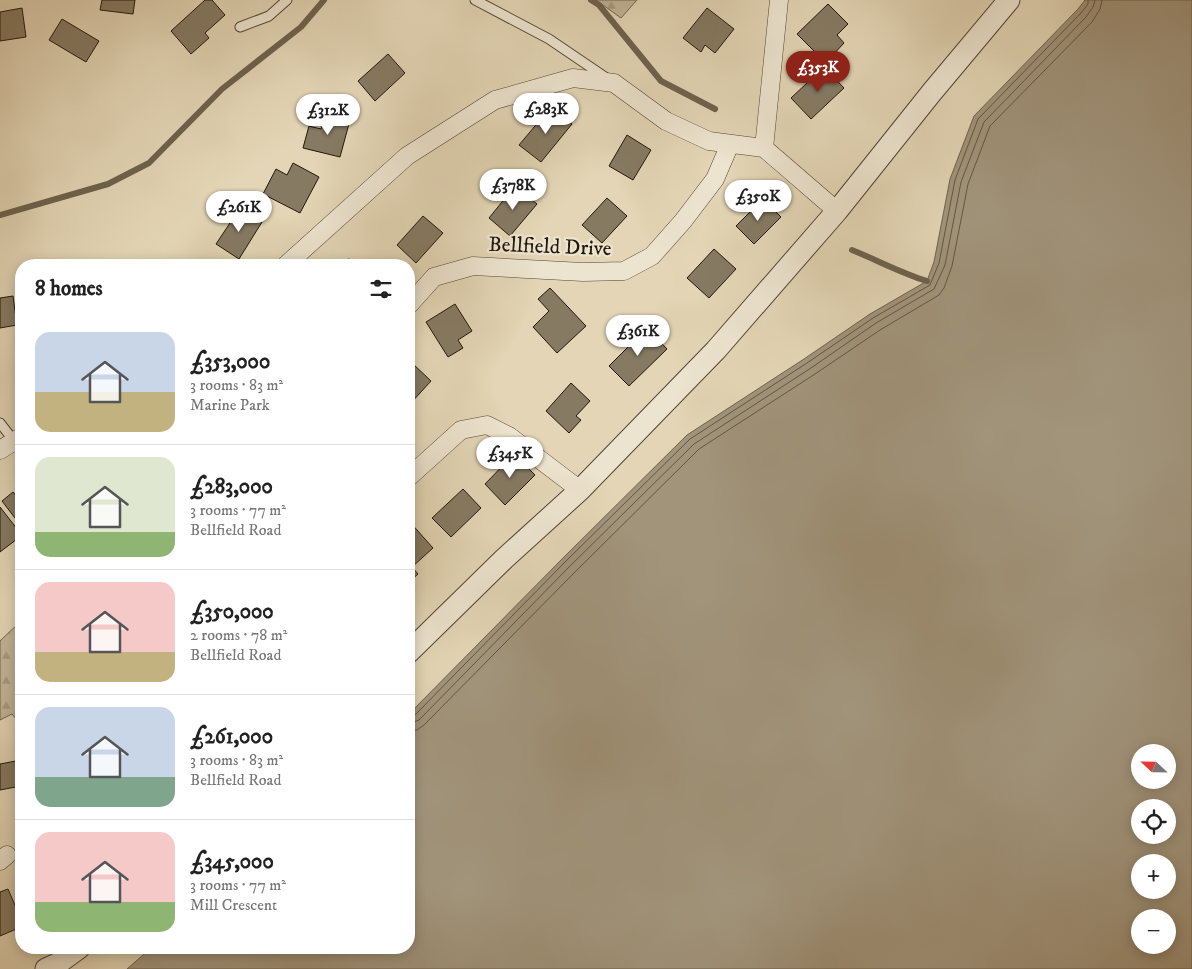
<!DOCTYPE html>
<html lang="en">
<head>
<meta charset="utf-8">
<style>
	body { margin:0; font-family:"IM FELL DW Pica",serif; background:#f6f6f6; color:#222; height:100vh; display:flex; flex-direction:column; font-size:19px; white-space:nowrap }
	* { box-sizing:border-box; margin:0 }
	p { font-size:16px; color:#767676 }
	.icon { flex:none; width:28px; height:28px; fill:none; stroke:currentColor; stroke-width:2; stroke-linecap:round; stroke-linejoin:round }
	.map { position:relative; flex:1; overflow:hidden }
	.sheet { position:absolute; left:15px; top:259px; width:400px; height:695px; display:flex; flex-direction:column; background:#fff; border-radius:20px; box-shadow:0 2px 12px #0003 }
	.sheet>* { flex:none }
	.needle { width:32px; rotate:292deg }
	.tools { position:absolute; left:1131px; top:744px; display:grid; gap:10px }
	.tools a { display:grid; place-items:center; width:45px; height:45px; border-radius:50%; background:#fff; box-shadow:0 2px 12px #0003; font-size:25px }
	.price { position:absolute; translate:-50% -42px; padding:0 11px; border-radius:18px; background:#fff; color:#222; font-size:16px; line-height:32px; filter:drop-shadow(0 1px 2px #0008) }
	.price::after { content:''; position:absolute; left:50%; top:30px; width:15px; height:11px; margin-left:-8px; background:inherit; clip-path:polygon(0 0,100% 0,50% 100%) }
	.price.on { background:#8f2418; color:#fff }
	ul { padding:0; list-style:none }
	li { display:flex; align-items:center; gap:15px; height:125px; padding:0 20px }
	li+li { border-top:1px solid #e0e0e0 }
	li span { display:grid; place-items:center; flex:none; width:140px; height:100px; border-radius:15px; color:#555 }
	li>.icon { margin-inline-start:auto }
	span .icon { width:60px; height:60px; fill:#fffc; stroke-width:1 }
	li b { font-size:21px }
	h2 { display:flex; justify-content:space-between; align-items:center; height:60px; padding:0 20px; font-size:21px }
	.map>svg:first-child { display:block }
</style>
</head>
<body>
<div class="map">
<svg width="1192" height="969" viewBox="0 0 1192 969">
	<defs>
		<pattern id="forest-firs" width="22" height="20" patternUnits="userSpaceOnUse" patternTransform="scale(1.25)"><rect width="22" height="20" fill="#c2b598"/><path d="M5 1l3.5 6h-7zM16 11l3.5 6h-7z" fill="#a69b82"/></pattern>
	</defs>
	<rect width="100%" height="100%" fill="#e3d5b5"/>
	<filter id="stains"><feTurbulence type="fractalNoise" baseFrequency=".004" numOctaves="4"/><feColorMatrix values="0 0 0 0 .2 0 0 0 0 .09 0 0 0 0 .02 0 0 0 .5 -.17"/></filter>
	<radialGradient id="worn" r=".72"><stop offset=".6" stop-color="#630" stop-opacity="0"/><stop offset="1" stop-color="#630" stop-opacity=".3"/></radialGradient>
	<path fill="url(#forest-firs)" stroke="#726651" d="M596,0H637L621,18Z
		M21,621V718L18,721L12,714L0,720V641Z"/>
	<path fill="#a1947b" stroke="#6e624e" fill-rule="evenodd" d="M1085,0H1192V969H127L151,948H409V714L562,559L687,435L804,359L870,314L927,281L934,262L950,179L974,116L1078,9ZM1140,752H1168V780H1140ZM1140,808H1168V835H1140ZM1140,862H1168V890H1140ZM1140,918H1168V945H1140Z"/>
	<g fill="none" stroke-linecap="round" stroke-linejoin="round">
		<path stroke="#625642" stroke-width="1" d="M409,717L414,716L565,562L690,439L807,363L873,318L930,285L939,263L955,180L978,119L1081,13L1088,4V0
			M409,724L419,720L569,567L694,444L811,368L876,323L934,289L945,265L961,182L984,122L1086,17L1093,7L1095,0
			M409,731L417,730L424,725L575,572L699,449L815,374L880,330L939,295L944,288L952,266L968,184L990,126L1092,22L1100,9L1102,0"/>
		<path stroke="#6e624e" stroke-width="6" d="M591,0L599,5L661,81L715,109
			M0,215L108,184L149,163L222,89L301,27L324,0
			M852,250C877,260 901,273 927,281"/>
	</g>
	<path fill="#867a63" stroke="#22170a" d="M102,0H135L133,14L100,10Z
		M205,0H212L225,15L205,33L209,38L191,54L171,31Z
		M828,4L848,24L837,35L844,43L830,58L824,51L819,56L797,34Z
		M22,8L26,37L0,41V12Z
		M707,8L734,29L715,53L705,45L701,52L683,38Z
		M62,19L99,41L86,62L49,40Z
		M388,54L405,73L375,101L358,81Z
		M824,67L844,88L811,119L791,98Z
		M551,107L572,124L541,162L519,145Z
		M325,114L350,120L340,157L303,148L309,126L321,129Z
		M627,135L651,150L633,180L609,166Z
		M293,163L319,177L300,213L263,194L276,169L287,175Z
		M515,186L537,204L510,236L489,218Z
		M607,198L627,216L602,243L582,225Z
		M763,199L781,217L754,244L736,226Z
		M240,208L262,222L239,259L216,244Z
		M423,216L443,233L416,263L397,245Z
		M714,249L736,269L709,298L687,278Z
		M348,259L373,265H347Z
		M550,288L586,326L557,353L533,327L549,311L538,299Z
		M13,296L17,325L0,328V298Z
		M455,304L472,331L458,340L463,348L448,357L426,322Z
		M647,328L667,349L629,386L609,366Z
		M411,362L431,381L409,405V364Z
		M571,383L590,401L576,416L581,420L569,433L546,411Z
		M514,454L535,475L505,505L485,484Z
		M463,489L481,508L451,537L432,518Z
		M13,492L21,502V513L15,518L2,501Z
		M0,507L21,534V536L0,552Z
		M409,521L433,548L412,567L418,574L409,582Z
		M21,760V776H19L21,786L0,790V764Z
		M8,889L21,919V927L0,936V892Z"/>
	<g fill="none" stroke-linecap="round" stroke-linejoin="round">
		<g stroke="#524635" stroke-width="11">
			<path id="service" d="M475,0L549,39L608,79
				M240,27L269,16L287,0
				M0,423L14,441"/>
		</g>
		<g stroke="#524635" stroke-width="19">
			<path id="minor" d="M764,148L779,0
				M286,265L407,156L495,100L573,78L614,83L666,121L709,141L764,148L837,211
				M409,305L434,277L473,266L583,272L624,271L652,256L683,221L715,179L730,144
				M0,450L21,437
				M409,477L461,430L487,425L509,436L580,490
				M0,861L7,855"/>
		</g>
		<g stroke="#524635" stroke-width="23">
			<path id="tertiary" d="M409,652L504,559L580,490L716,350L837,211L932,92L1009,0
				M46,969L57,964L79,948"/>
		</g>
		<use href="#service" stroke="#ede4cf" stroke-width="9"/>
		<use href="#minor" stroke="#ede4cf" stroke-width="18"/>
		<use href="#tertiary" stroke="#ede4cf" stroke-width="21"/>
	</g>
	<g text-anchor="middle" stroke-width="4.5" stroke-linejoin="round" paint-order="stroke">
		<g font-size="21" fill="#22170a" stroke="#ede4cf">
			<text transform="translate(550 246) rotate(2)" y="7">Bellfield Drive</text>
		</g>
	</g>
	<rect width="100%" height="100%" filter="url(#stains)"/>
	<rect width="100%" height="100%" fill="url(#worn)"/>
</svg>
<div class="tools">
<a><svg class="needle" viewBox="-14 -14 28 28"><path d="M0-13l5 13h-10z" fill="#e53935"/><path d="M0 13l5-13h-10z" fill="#767676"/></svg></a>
<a><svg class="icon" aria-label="locate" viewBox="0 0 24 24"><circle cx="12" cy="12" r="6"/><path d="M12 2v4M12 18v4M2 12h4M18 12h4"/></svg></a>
<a>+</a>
<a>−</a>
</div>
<b class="price on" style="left:818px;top:93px">£353K</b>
<b class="price" style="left:546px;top:135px">£283K</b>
<b class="price" style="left:328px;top:136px">£312K</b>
<b class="price" style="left:513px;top:211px">£378K</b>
<b class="price" style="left:758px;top:222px">£350K</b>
<b class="price" style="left:239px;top:233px">£261K</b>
<b class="price" style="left:638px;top:357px">£361K</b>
<b class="price" style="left:510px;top:479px">£345K</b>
<section class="sheet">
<h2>8 homes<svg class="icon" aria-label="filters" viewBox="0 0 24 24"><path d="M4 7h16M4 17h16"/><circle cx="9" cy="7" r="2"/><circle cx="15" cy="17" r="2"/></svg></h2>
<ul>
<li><span style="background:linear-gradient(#c9d6e8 60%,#c2b280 0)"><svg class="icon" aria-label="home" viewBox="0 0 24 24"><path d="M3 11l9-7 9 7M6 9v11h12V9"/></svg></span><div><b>£353,000</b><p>3 rooms · 83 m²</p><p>Marine Park</p></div></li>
<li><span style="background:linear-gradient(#dfe7d0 75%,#8fb573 0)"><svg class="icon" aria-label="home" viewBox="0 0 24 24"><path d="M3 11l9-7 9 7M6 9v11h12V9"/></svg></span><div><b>£283,000</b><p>3 rooms · 77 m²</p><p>Bellfield Road</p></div></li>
<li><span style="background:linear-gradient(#f6c9c9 70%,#c2b280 0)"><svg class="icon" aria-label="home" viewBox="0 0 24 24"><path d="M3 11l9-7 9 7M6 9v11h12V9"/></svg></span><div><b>£350,000</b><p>2 rooms · 78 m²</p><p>Bellfield Road</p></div></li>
<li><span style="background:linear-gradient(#c9d6e8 70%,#7fa58c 0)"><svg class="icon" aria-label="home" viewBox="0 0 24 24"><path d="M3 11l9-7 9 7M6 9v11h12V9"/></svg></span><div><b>£261,000</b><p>3 rooms · 83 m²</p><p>Bellfield Road</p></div></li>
<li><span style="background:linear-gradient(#f6c9c9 70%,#8fb573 0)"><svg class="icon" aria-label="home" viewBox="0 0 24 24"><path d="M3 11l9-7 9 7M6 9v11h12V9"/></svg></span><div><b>£345,000</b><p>3 rooms · 77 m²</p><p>Mill Crescent</p></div></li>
</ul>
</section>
</div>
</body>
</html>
